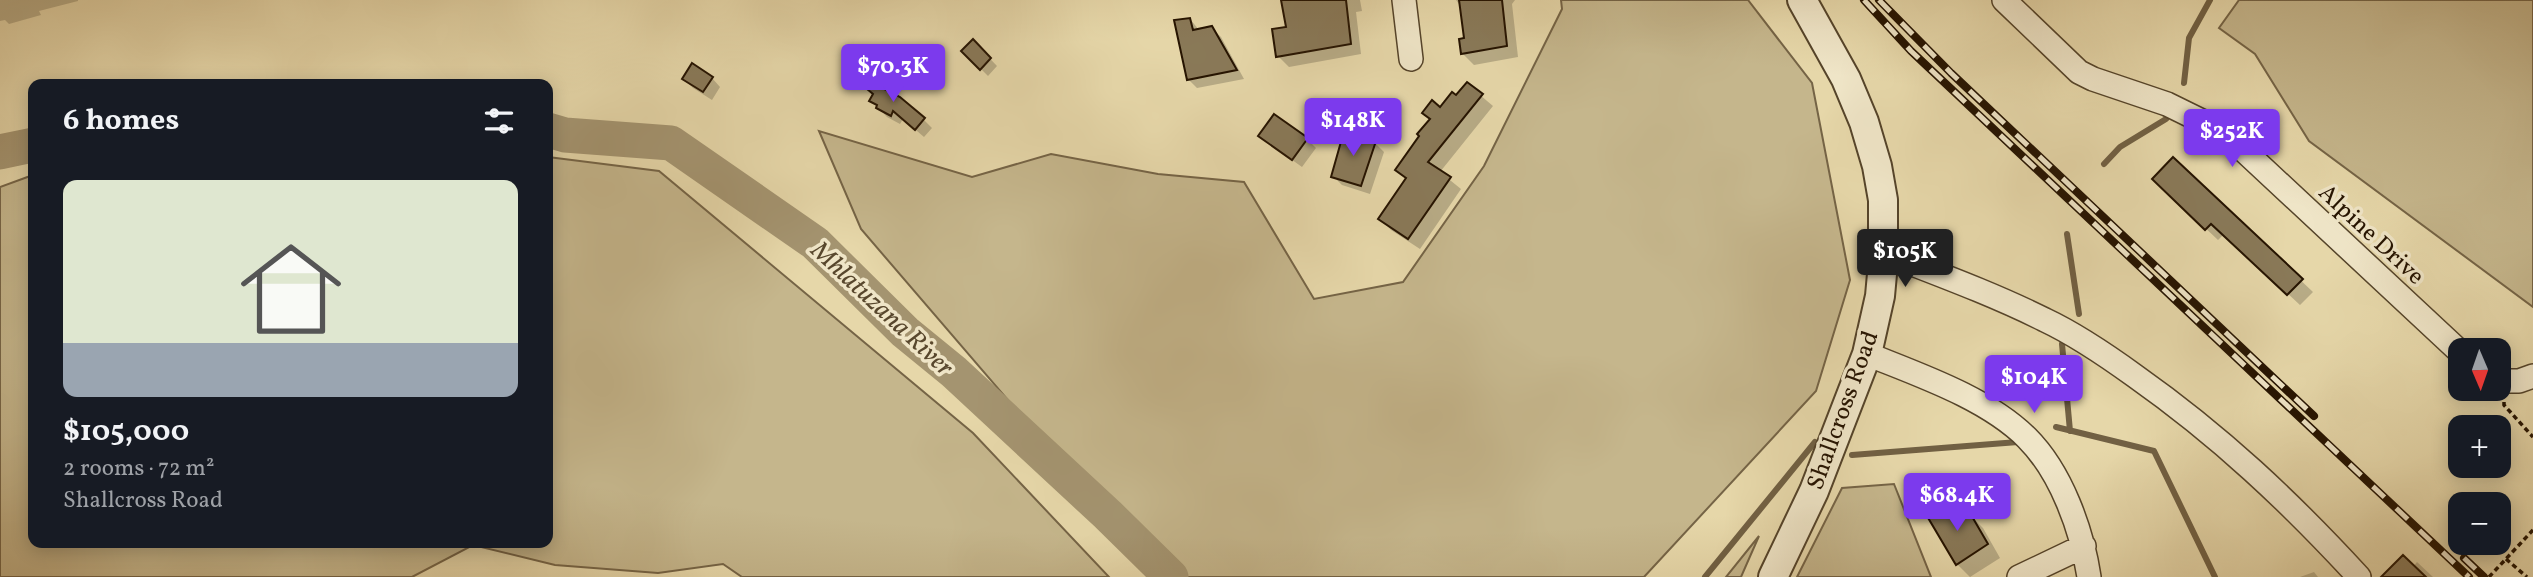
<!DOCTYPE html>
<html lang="en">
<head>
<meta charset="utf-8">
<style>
	body { margin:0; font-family:Vollkorn,serif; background:#20242c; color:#f1f3f6; height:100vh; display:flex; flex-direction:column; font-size:26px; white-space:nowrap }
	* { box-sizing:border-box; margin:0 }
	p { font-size:23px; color:#9ea1a6 }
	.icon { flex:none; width:38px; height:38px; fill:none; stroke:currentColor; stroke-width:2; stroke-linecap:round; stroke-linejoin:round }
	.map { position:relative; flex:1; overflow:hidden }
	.sheet { position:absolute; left:28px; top:79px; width:525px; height:469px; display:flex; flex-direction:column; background:#171b24; border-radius:14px; box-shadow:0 4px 18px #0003 }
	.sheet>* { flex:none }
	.needle { width:46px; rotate:178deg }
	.buttons { position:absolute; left:2448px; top:338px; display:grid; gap:14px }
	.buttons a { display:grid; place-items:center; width:63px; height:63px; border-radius:14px; background:#171b24; box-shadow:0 4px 18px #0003; font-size:35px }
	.price { position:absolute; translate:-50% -60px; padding:0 16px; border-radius:7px; background:#7c3aed; color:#fff; font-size:23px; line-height:46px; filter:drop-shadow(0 2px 4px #0008) }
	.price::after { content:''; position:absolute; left:50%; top:42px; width:21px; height:16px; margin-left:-10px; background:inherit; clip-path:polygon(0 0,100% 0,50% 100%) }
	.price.selected { background:#222; color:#fff }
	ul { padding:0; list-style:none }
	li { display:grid; align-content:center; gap:14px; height:371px; padding:0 35px }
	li+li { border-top:2px solid #363941 }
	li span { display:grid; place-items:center; height:217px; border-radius:14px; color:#555 }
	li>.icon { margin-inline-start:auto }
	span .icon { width:126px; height:126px; fill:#fffc; stroke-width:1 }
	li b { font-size:30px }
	h2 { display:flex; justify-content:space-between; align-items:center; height:84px; padding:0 35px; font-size:30px }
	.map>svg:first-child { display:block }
</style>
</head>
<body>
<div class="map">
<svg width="2533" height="577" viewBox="0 0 2533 577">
	<rect width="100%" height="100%" fill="#e6d7a9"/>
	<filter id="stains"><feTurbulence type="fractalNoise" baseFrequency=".00286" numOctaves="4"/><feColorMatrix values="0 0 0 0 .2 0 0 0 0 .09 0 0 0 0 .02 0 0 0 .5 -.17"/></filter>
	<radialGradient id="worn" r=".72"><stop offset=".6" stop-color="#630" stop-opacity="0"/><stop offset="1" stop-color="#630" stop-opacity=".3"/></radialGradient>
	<path fill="#c5b68c" stroke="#756446" stroke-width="2" d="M1561,0H1748L1812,83L1850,280L1816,391L1644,577H1160L861,229L819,131L972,177L1051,154L1158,174L1244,182L1314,299L1403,282L1484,166L1562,9Z
		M2239,0H2533V307L2309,141L2255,54L2219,28Z
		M548,157L659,171L973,433L1109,577H742L723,564L658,573L555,565L473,545L412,577H0V187L33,175V542H548Z
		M1894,484L1931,577H1797L1842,488Z
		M1759,536L1741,577H1726Z"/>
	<path fill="#0003" d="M0,0H78V1L39,11L41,15L9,24L5,20L0,21Z
		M1283,0H1360L1362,11L1356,12L1361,54L1289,67L1278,56L1288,29Z
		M1456,0H1515L1512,4L1518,57L1474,65L1462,53L1466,40L1462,8Z
		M1190,19L1199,30L1212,28L1221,37L1244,79L1197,88L1188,79Z
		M973,41L997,66L988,76L963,51Z
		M712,78L720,87L712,100L693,88L684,79Z
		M1467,84L1493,106L1440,172L1461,189L1420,249L1391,230L1381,219L1407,180L1398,170L1440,109L1456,97Z
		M875,95L923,119L932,128L924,137L903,119L900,124L887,117L872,101Z
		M1307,139L1316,148L1302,167L1270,144Z
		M1375,143L1384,152L1370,194L1342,185L1333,176Z
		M2173,160L2313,292L2300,305L2224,234L2218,240L2166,191Z
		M1949,505L1963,519L1970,515L1983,528L2000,558L1970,577L1957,564Z
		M2417,562L2433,577H2388L2413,567Z
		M2314,572L2318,577H2300Z"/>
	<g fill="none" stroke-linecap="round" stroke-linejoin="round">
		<path stroke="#716043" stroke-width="6" d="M2184,83L2189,38L2210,0
			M2104,164L2120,147L2166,119
			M2067,234L2079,314
			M2062,344L2070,431
			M2056,427L2154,451L2215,577
			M1852,455L2018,442
			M1705,577L1815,442"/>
		<path stroke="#a49470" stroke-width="35" d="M548,130L565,135L671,143L815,243L905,332L954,372L1108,515L1171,577
			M0,152L33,145"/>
	</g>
	<path fill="#897958" stroke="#251300" stroke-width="2" d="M1281,0H1346L1351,44L1276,57L1272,29L1286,27Z
		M1459,0H1502L1507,46L1461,54L1459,39L1464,38Z
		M1190,18L1193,30L1212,26L1237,70L1187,80L1174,20Z
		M973,39L991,58L980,70L961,51Z
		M692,63L713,77L703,92L682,79Z
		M863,78L900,97L925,118L915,130L893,111L891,116L876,108L877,105L869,101L873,94L860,83Z
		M1467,82L1483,94L1428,162L1451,177L1408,239L1378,219L1406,178L1395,170L1419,136L1417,134L1430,119L1422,113L1432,100L1440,107L1452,92L1456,95Z
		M1274,114L1308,138L1292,160L1258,136Z
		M1344,131L1376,141L1361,186L1331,177Z
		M2173,157L2303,279L2287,295L2211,224L2205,230L2152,179Z
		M1949,503L1959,519L1970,513L1988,544L1956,565L1927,516Z
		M2403,555L2426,577H2381Z"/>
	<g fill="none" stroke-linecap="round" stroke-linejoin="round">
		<g stroke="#55442a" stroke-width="26">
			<path id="minor" d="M1404,0L1411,59
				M2004,0L2079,72L2093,79L2167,104L2224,132L2460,352
				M1884,253C1938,274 1993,294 2045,320C2077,335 2106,355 2135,376C2220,436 2289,501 2359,577
				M1867,354C1919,375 1987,398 2027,438C2061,472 2082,530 2089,577
				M2499,381H2519L2533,376
				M2019,577L2084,546"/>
		</g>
		<g stroke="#55442a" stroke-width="32">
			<path id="tertiary" d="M1773,577L1814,491L1867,354L1880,296L1883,263V200L1877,166L1864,122L1846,79L1802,0"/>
		</g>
		<path stroke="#251300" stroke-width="3.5" stroke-dasharray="5 3.5" stroke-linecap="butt" d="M2504,402V405L2533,437
			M2506,559L2527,577
			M2489,577L2533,530"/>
		<use href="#minor" stroke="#efe5c7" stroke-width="23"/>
		<use href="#tertiary" stroke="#efe5c7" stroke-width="28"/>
		<g stroke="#251300" stroke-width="8">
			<path id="rail" d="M1864,0L1911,51L2469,577
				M1879,0L1951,73L2314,416
				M2464,558L2484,577"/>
		</g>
		<use href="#rail" stroke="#efe5c7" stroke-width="5" stroke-dasharray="16" stroke-linecap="butt"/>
	</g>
	<g text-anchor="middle" stroke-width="7" stroke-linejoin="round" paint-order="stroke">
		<g font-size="24" fill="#251300" stroke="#efe5c7">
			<text transform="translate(2372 234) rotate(43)" y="8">Alpine Drive</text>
			<text transform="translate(1842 410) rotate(-70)" y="8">Shallcross Road</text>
		</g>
		<g font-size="26" font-style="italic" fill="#58472d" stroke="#efe5c7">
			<text transform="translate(883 308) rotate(43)" y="9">Mhlatuzana River</text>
		</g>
	</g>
	<rect width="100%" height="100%" filter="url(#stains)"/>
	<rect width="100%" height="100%" fill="url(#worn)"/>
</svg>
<div class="buttons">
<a><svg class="needle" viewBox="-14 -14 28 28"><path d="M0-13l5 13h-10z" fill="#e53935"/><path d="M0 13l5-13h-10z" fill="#9ea1a6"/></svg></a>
<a>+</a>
<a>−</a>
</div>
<b class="price" style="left:893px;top:104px">$70.3K</b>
<b class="price" style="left:1353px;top:158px">$148K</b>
<b class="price" style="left:2232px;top:169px">$252K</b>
<b class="price selected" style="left:1905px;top:289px">$105K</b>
<b class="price" style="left:2034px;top:415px">$104K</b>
<b class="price" style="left:1957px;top:533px">$68.4K</b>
<section class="sheet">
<h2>6 homes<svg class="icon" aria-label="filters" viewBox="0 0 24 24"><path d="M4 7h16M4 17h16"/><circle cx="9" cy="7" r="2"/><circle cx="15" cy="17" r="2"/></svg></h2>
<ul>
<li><span style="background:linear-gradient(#dfe7d0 75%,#9aa5b1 0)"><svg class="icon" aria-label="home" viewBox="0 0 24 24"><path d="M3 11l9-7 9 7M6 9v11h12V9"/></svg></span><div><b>$105,000</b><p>2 rooms · 72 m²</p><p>Shallcross Road</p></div></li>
</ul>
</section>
</div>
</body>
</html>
